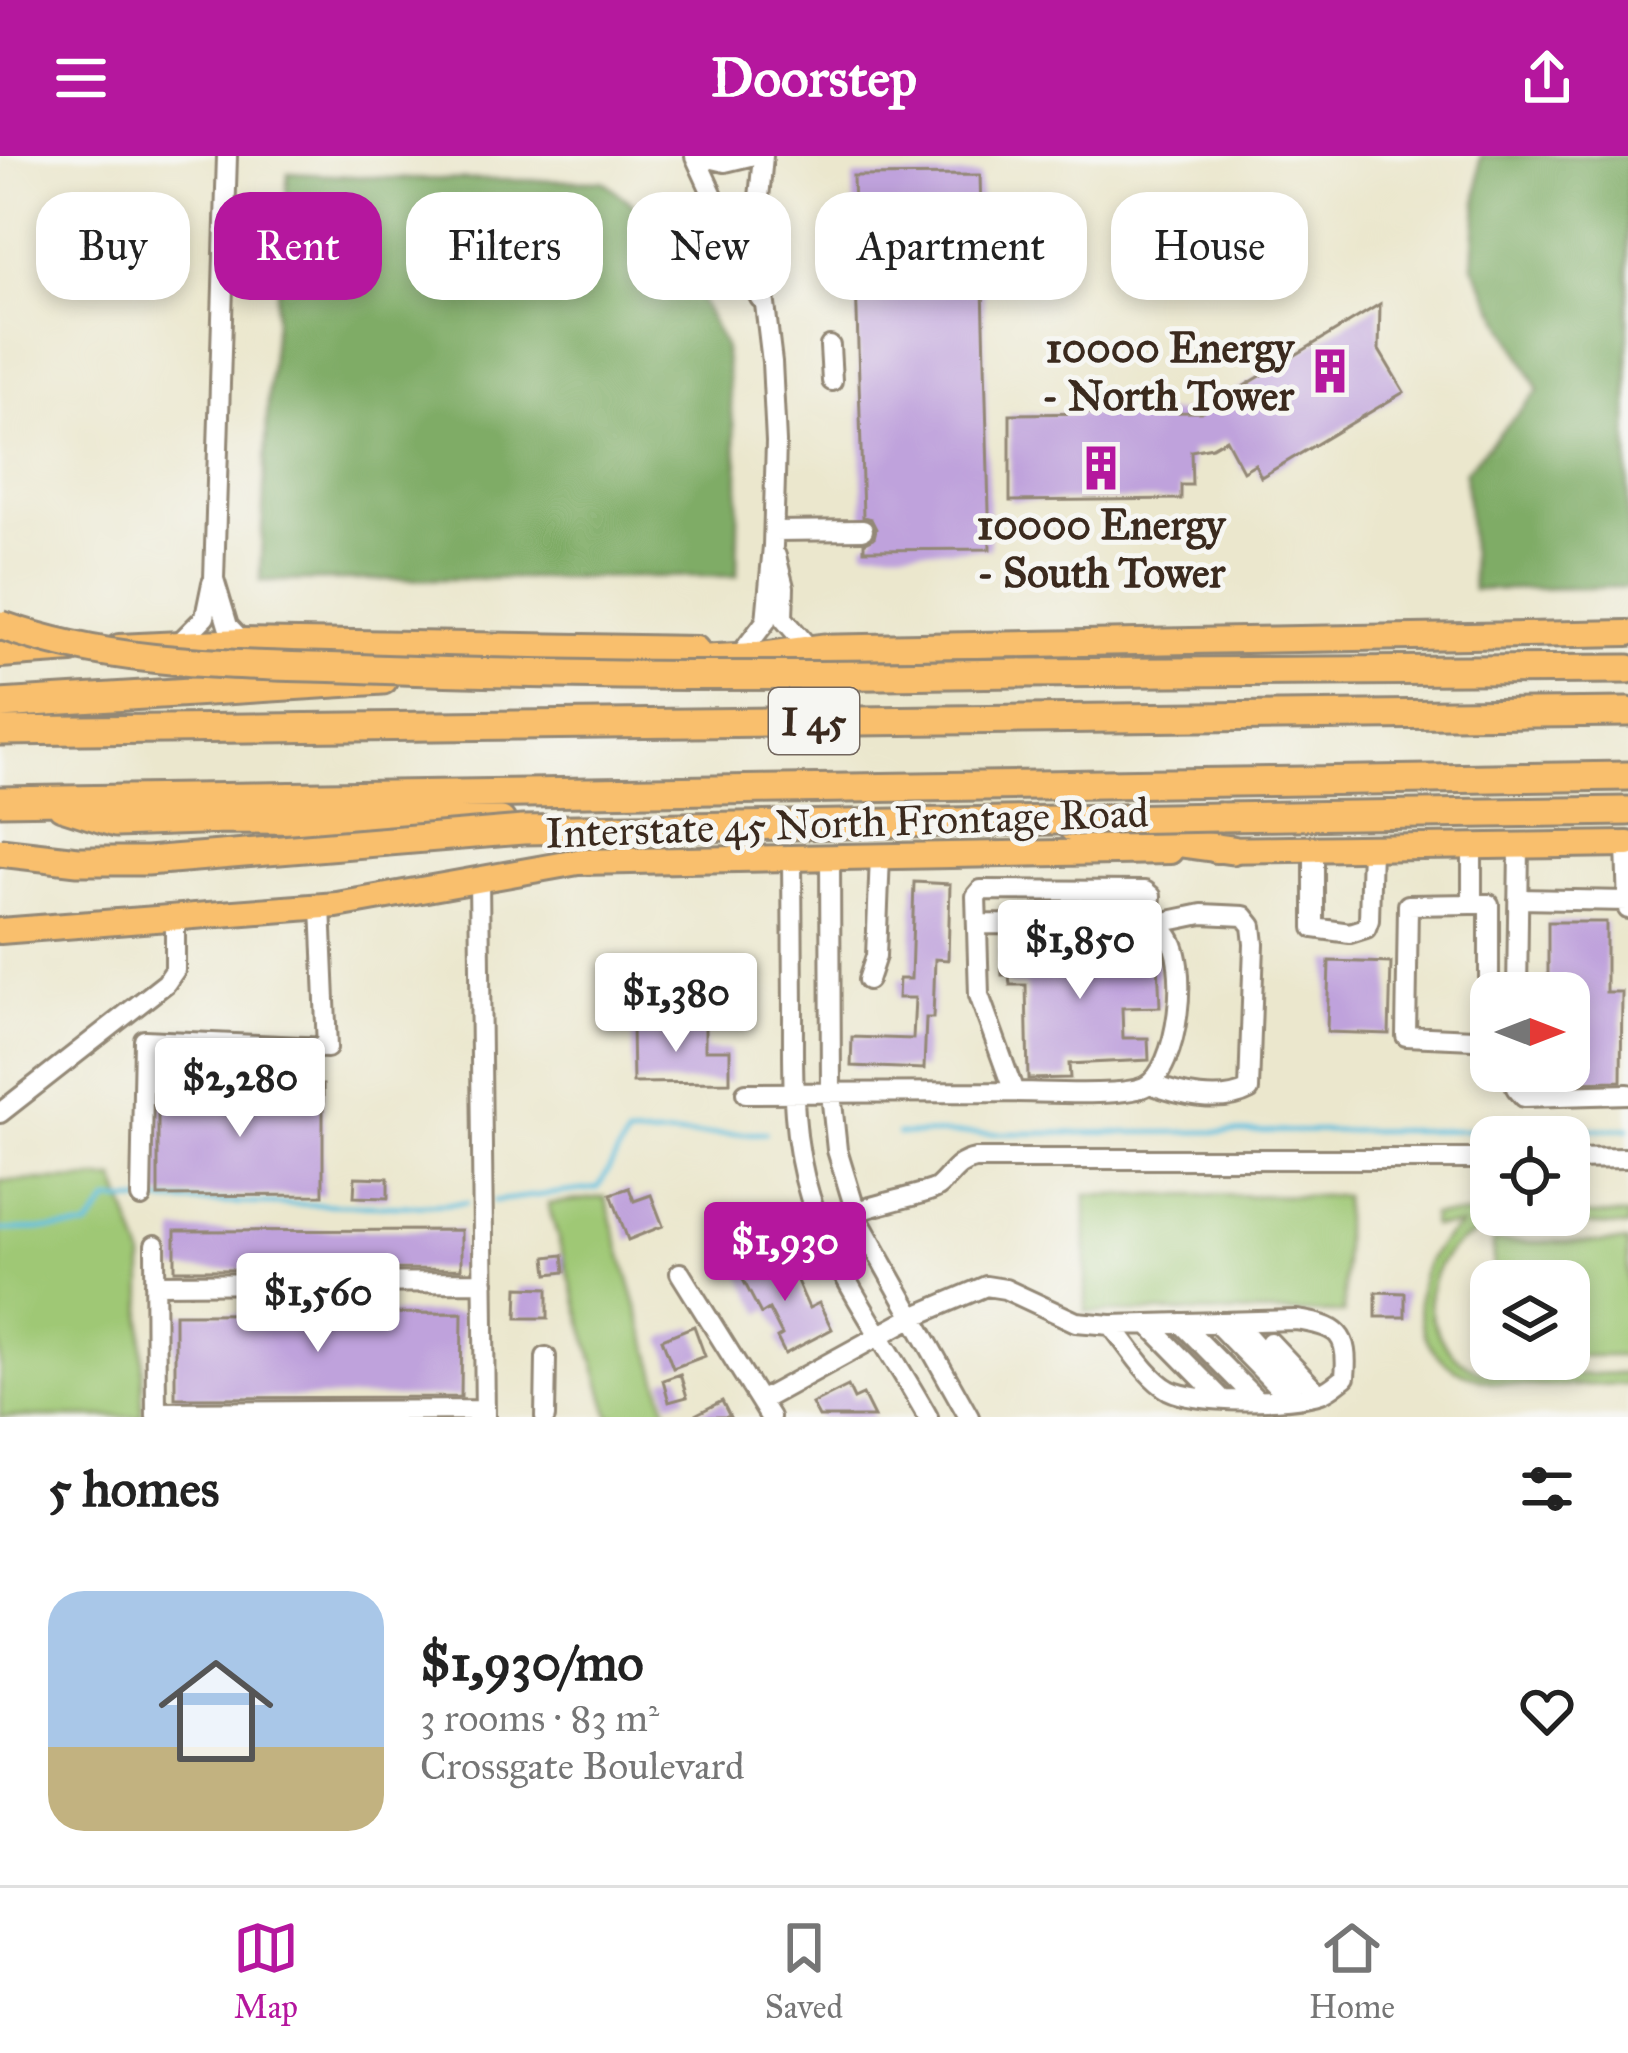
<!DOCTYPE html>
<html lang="en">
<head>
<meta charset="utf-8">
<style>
	body { margin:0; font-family:"IM FELL Great Primer",serif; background:#f2f2f2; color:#222; height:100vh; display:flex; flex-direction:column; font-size:45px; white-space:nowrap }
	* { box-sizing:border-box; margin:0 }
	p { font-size:39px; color:#767676 }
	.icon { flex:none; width:66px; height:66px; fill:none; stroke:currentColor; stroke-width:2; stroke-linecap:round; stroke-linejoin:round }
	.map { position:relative; height:1261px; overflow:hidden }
	.drawer { display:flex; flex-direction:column; background:#fff; flex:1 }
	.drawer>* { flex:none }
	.top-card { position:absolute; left:36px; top:36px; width:1557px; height:108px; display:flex; gap:24px }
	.needle { width:78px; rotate:90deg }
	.fabs { position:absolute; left:1470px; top:816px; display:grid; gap:24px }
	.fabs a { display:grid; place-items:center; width:120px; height:120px; border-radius:24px; background:#fff; box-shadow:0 6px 18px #0003; font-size:60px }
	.price { position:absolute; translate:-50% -102px; padding:0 27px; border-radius:12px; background:#fff; color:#222; font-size:39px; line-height:78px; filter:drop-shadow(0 3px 6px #0008) }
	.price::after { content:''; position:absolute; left:50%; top:72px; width:36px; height:27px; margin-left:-18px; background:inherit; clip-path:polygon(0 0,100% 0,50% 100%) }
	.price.current { background:#b5179e; color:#fff }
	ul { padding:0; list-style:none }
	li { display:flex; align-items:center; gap:36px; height:300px; padding:0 48px }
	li+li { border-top:3px solid #e0e0e0 }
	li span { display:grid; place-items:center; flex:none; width:336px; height:240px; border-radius:36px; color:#555 }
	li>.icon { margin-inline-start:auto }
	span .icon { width:144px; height:144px; fill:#fffc; stroke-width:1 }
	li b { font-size:51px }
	h2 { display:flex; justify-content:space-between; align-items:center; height:144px; padding:0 48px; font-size:51px }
	.chip { padding:0 42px; border-radius:36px; background:#fff; box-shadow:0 6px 18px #0003; font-size:42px; line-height:108px }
	.chip.current { background:#b5179e; color:#fff }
	header { display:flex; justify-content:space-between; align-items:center; height:156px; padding:0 48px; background:#b5179e; color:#fff; font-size:54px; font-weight:700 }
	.tabs { display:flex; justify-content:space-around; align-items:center; height:168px; border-top:3px solid #e0e0e0; background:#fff; font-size:33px; color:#767676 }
	.tabs a { display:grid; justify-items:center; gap:6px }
	.tabs .current { color:#b5179e }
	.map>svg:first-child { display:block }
</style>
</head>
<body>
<header><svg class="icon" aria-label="menu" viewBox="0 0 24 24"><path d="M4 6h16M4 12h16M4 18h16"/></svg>Doorstep<svg class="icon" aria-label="share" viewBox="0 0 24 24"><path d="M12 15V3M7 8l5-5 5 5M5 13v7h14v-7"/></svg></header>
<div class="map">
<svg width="1628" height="1261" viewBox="0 0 1628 1261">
	<rect width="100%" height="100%" fill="#f6f6f2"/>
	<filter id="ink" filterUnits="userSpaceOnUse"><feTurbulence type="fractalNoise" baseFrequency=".00833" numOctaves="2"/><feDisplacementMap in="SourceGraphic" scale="24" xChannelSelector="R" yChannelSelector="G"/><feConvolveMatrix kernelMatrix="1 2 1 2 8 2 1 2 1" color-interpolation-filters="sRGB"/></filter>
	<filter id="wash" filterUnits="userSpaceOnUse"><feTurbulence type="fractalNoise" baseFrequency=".004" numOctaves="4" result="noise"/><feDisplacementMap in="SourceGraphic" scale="48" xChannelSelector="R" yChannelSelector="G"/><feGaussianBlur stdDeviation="2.7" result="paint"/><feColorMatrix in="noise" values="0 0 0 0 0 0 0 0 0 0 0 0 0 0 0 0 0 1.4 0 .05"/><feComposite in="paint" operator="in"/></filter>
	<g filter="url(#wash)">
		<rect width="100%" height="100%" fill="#ebe7cd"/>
		<path fill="#9fc874" stroke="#6d7949" stroke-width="3" d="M115,1023L143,1101L142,1261H0V1025Z
			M1086,1039L1344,1040V1157L1086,1156Z
			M605,1041L669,1261H610L548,1048Z
			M1432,1059H1628V1070C1569,1070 1462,1050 1435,1117C1429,1132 1427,1147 1432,1162C1439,1185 1456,1207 1480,1215C1514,1226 1590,1217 1628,1217V1228C1559,1228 1423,1252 1419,1149C1418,1115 1433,1089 1460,1070H1432Z
			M1493,1086H1628V1200H1569V1125H1493Z"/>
		<path fill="#7fac66" stroke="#5d6b42" stroke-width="3" d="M1480,0H1628V431L1473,434L1465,315L1539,234L1473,110Z
			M288,17L410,23L603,25L667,76L724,190L739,317L737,420L260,425L268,242Z"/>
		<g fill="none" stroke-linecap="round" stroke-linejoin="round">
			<path stroke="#5fbfde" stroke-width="4.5" d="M898,978L1628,973
				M494,1045L598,1032L627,981L766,977
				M0,1074L87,1072L109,1045L406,1050L466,1047"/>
		</g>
		<g id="blocks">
			<path fill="#bfa2dc" d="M980,19L990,393L864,394V387L874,382L876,373L871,363L863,361L853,20Z
				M1380,148L1379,194L1404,236L1261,321L1255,308L1243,315L1226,283L1212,291L1191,295L1192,329H1181V343L1010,345V258L1201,256Z
				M914,726L950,728L948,804L935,803L933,862H926L924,913L851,910L852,881L913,883L915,842H898L899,823H911Z
				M1548,766H1606V836H1622L1621,925L1569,926V837H1548Z
				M1121,782L1122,805L1158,804L1160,851L1122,852L1123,882H1148L1149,904L1069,908L1070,922L1028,923L1026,829H1010L1009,819H1002L1001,794L1027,793V783Z
				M1329,805L1391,807L1389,878L1327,876Z
				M705,866V894H730V926L633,927L632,867Z
				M158,929H323V1039L158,1040Z
				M355,1021L388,1022V1042L354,1041Z
				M629,1032L634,1045L651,1039L663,1070L628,1084L611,1038Z
				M461,1074V1113L175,1114V1075Z
				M563,1099L565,1116L548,1118L546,1101Z
				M775,1100L780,1112L789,1107L809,1152L819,1147L832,1173L785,1198L777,1182L782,1179L769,1153L761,1158L740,1118Z
				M518,1131L548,1132V1162H517Z
				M1376,1136L1405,1137V1161H1376Z
				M462,1157L461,1241L175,1242V1158Z
				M694,1170L705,1200L673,1212L662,1183Z
				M680,1218L687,1241L669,1246L663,1224Z
				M848,1230L854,1243L863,1239L874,1261H819L812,1248Z
				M722,1245L730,1261H691Z"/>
		</g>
	</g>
	<g filter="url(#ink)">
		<use href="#blocks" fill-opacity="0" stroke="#938876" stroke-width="3"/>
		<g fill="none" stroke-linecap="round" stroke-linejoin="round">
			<g stroke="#938876" stroke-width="24">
				<path id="minor" d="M227,0L214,423L228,470L242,485
					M695,0L760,142
					M699,0L725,6L750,0
					M830,190L832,225
					M774,375L863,374
					M776,400L784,431L783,462L809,492
					M179,487L205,461L212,427
					M744,494L766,465L773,390L776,286L772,206L756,74L763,0
					M1626,688L1628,753
					M1472,690V748H1489V856L1485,872L1474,883L1406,880L1408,749L1472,748
					M1314,692V772L1350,777L1366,772L1369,764L1371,692
					M792,699C792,752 793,805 793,857C793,920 791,981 810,1041C837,1123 887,1187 928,1261
					M830,699L831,937L837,994L858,1063L969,1261
					M479,723L485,1261
					M1518,743L1628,745
					M978,768L1149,769L1202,758L1244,760L1252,770L1254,788L1249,934C1221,949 1179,939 1150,928
					M868,824L876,800L880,699
					M1517,837L1519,690
					M1516,915V932L1524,941L1628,938
					M1014,936C1043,936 1120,941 1144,931C1179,916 1191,802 1166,777C1165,776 1151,770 1149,769
					M746,937L1014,936L979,839L976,740L981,734L1145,735L1151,740L1149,769
					M0,957L166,827L175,814V761
					M1569,1003L1628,1002
					M141,1041L144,884L327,892L321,750
					M856,1056C874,1048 929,1038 938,1031C952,1019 955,1007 975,1003H1491
					M155,1089L156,1261
					M680,1117L770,1261
					M155,1128L484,1126
					M1215,1166L1288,1241
					M1235,1166L1292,1229
					M1181,1167L1255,1242
					M1148,1168L1221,1242
					M1270,1186L1318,1237
					M760,1245L913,1161L986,1130L1005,1133L1076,1166L1111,1169L1296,1164C1338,1170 1349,1177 1345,1221C1337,1227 1330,1234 1321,1237C1291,1247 1197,1248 1169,1234C1147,1222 1127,1188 1111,1169
					M156,1256L485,1254
					M545,1261L546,1201"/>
			</g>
			<g stroke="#938876" stroke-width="30">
				<path id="major" d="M119,491L242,485L696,493
					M809,492L1628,477
					M0,499L72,494
					M1216,694L1628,688
					M0,775L337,749L578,706L1170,695"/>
			</g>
			<g stroke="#938876" stroke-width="33">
				<path id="highway" d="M631,507L765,500L824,492
					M1020,517L1628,513
					M0,548L383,524
					M0,575L1628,556
					M0,645L1628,620
					M62,650L116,667L227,663L501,665
					M1220,661L1628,655
					M1073,672L1232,694"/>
			</g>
			<use href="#minor" stroke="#fff" stroke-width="18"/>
			<use href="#major" stroke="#f9bf6d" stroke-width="24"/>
			<use href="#highway" stroke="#f9bf6d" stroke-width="27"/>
			<g stroke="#938876" stroke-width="33" stroke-linecap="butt">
				<path id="highway-bridge" d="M0,469C120,512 246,508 371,513C587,521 804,521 1020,517
					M0,696L78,705H147L523,674L1220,661"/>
			</g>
			<use href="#highway-bridge" stroke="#f9bf6d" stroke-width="27"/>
		</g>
	</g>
	<defs>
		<g id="building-bare" transform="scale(3.6)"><path d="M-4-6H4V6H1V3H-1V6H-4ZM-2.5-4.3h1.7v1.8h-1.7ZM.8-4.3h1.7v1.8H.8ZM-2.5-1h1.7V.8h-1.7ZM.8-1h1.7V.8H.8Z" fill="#b5179e" stroke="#f6f6f2" stroke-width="2.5" paint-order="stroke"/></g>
	</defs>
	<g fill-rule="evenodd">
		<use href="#building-bare" x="1330" y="215"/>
		<use href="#building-bare" x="1101" y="312"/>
	</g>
	<g text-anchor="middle" stroke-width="10" stroke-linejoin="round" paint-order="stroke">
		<rect fill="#f6f6f2" stroke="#73675e" stroke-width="3" x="769" y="532" width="90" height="66" rx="9"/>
		<g font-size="39" font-weight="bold" fill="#3b2a1e">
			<text x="814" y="579">I 45</text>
		</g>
		<g font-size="42" font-weight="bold" fill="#3b2a1e" stroke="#f6f6f2" text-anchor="end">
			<text x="1294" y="206">10000 Energy<tspan x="1294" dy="48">- North Tower</tspan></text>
			<text x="1101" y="383" text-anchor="middle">10000 Energy<tspan x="1101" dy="48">- South Tower</tspan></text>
		</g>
		<g font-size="42" fill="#3b2a1e" stroke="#f6f6f2">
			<text transform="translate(847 666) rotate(-2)" y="15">Interstate 45 North Frontage Road</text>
		</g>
	</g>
</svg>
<div class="fabs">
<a><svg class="needle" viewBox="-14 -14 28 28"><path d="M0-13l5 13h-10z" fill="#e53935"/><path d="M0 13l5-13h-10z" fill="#767676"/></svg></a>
<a><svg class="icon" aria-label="locate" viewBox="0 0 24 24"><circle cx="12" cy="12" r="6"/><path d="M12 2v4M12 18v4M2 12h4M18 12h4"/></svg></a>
<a><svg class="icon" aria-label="layers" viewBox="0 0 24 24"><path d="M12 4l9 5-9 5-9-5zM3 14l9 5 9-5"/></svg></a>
</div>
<b class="price" style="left:1080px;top:846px">$1,850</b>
<b class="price" style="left:676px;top:899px">$1,380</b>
<b class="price" style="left:240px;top:984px">$2,280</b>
<b class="price current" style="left:785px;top:1148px">$1,930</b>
<b class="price" style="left:318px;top:1199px">$1,560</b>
<div class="top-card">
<a class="chip">Buy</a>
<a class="chip current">Rent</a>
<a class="chip">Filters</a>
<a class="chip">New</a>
<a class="chip">Apartment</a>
<a class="chip">House</a>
</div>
</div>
<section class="drawer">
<h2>5 homes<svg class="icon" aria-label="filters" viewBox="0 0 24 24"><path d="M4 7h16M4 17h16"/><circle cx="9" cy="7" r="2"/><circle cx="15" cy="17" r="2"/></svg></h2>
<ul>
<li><span style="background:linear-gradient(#a9c7e8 65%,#c2b280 0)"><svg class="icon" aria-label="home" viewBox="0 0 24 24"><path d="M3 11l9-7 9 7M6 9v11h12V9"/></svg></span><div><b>$1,930/mo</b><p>3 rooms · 83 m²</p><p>Crossgate Boulevard</p></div><svg class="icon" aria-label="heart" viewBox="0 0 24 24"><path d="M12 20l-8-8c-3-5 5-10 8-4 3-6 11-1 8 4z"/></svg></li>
</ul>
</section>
<nav class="tabs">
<a class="current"><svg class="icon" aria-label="map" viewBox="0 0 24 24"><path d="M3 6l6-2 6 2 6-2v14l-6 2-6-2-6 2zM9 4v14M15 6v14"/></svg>Map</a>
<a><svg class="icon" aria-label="saved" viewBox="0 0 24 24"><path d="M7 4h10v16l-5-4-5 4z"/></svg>Saved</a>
<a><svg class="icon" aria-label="home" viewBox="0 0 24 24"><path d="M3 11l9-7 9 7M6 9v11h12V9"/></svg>Home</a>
</nav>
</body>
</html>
